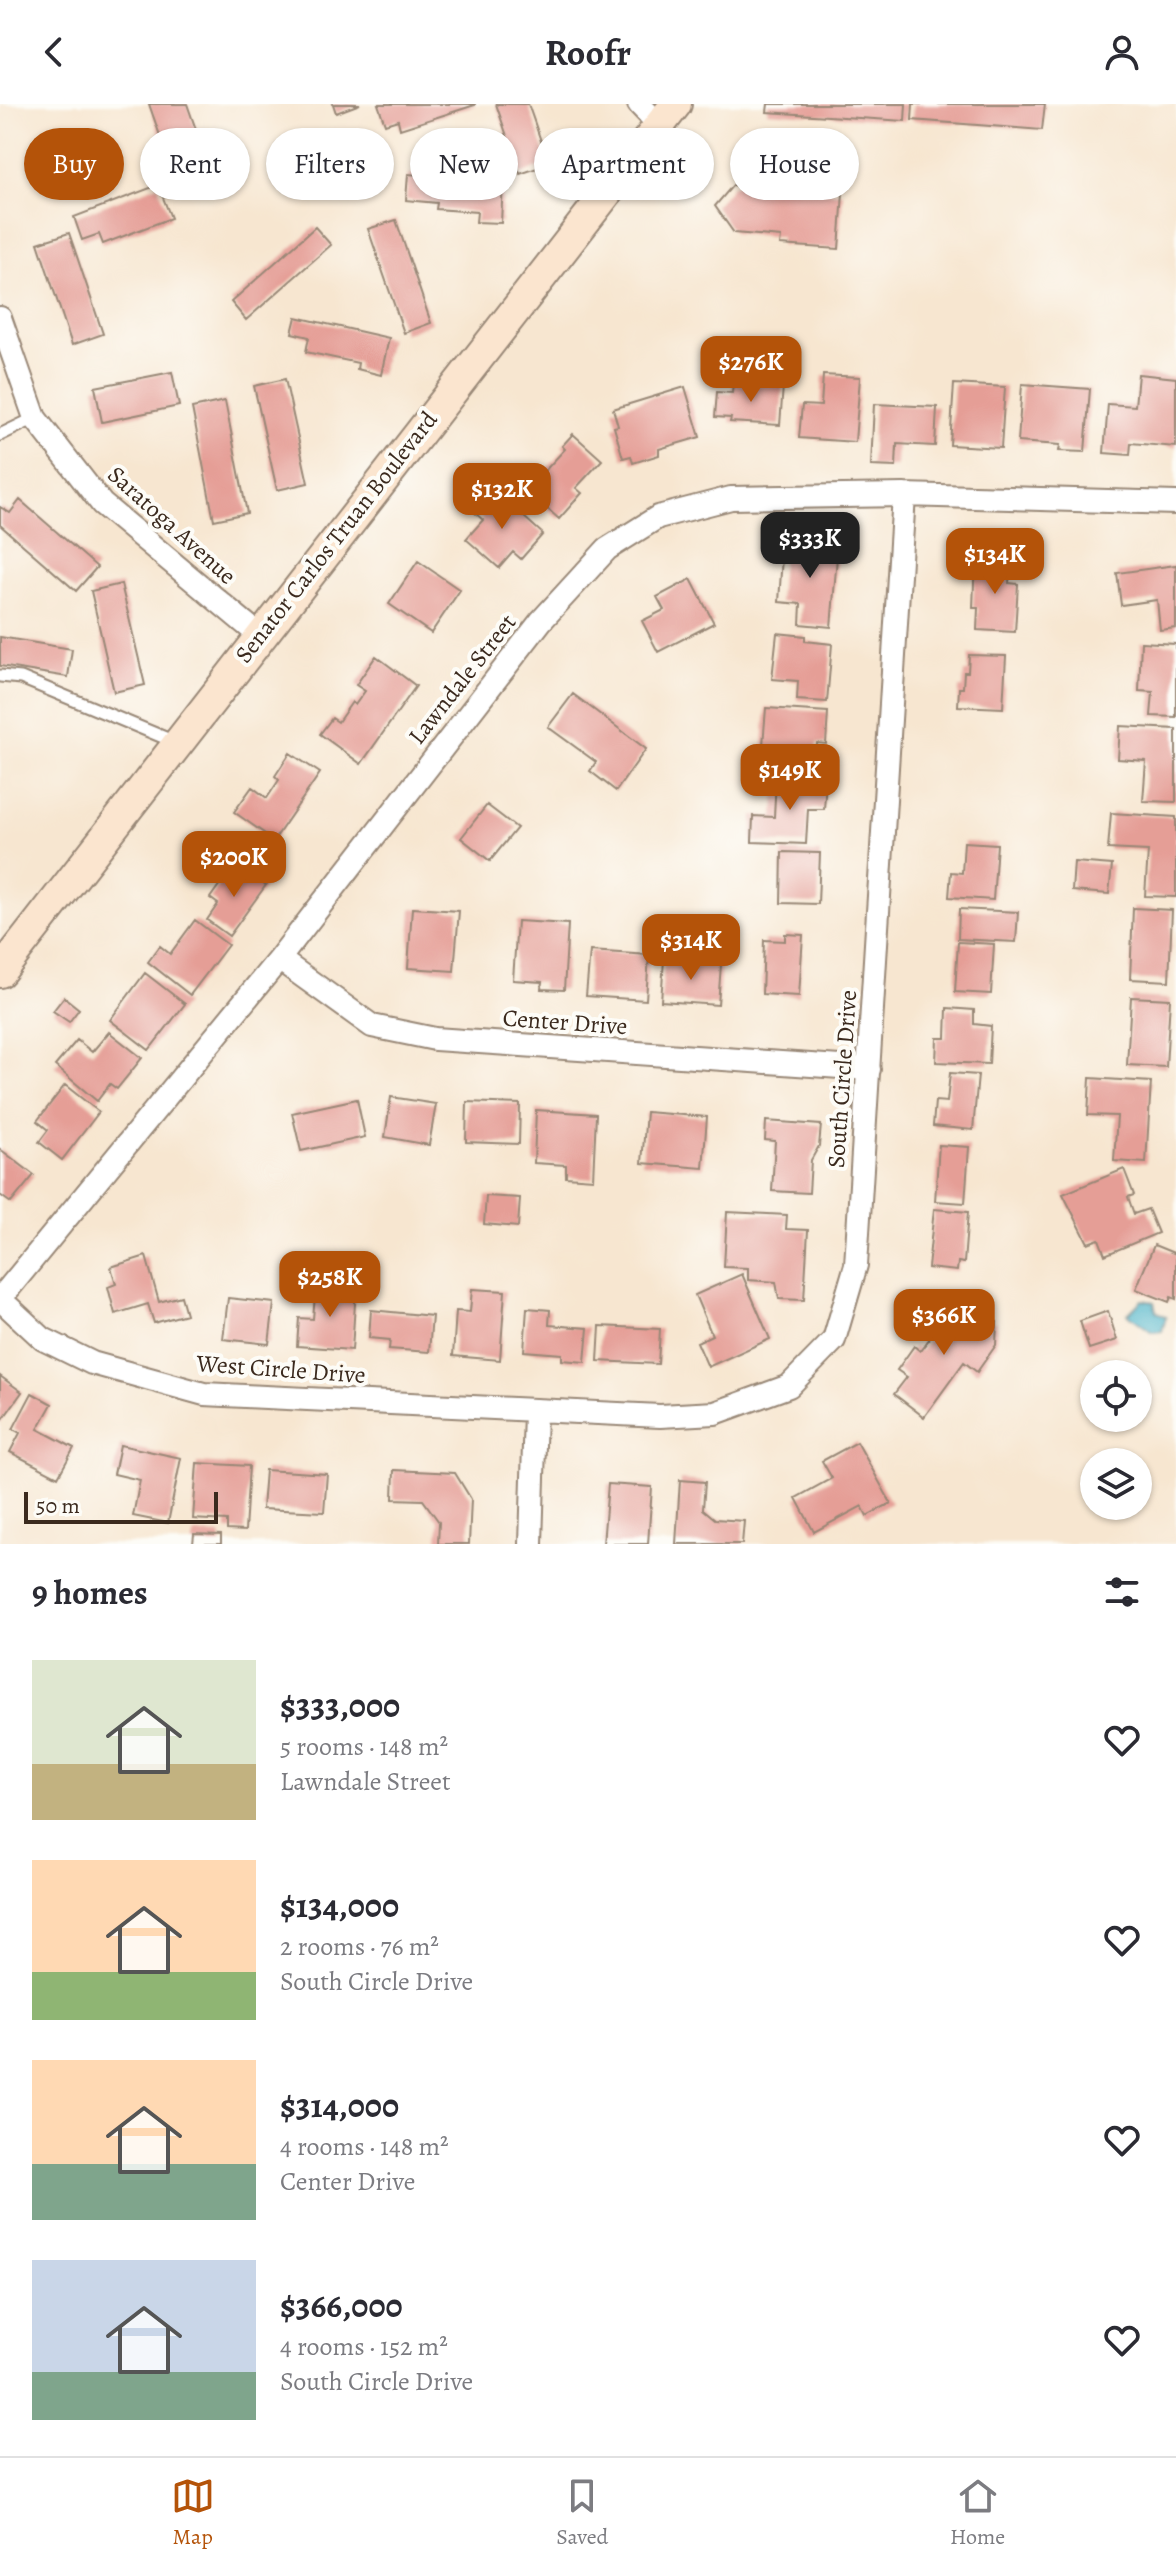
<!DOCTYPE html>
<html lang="en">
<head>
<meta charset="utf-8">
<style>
	body { margin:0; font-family:Alegreya,serif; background:#f2f2f3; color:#2b2b33; height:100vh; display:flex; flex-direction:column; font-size:30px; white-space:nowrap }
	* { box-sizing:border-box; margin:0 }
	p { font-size:26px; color:#7c7c81 }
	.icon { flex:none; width:44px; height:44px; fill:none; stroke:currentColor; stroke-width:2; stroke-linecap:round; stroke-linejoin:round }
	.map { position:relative; height:1440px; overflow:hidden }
	.side { display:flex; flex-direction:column; background:#fff; flex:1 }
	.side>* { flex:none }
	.guide { position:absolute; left:24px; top:24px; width:1128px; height:72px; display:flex; gap:16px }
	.tools { position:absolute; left:1080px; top:1256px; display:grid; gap:16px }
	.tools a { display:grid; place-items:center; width:72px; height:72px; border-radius:50%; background:#fff; box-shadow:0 2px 6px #0004; font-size:40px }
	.scale { position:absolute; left:24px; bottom:20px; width:194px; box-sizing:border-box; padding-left:8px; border:4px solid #3b2a1e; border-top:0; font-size:22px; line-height:28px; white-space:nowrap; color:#3b2a1e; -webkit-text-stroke:6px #fdfcf7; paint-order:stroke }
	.price { position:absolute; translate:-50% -68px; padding:0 18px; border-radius:16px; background:#b45309; color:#fff; font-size:26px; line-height:52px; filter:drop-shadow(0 2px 4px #0008) }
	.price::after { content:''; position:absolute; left:50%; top:48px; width:24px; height:18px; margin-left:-12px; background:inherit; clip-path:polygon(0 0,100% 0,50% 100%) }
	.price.current { background:#222; color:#fff }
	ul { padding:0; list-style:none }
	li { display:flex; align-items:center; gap:24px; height:200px; padding:0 32px }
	li span { display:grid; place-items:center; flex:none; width:224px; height:160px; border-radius:0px; color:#555 }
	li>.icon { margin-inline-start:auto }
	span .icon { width:96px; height:96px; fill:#fffc; stroke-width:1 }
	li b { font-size:34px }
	h2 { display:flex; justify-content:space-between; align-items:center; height:96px; padding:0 32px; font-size:34px }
	.pill { padding:0 28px; border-radius:36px; background:#fff; box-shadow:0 2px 6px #0004; font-size:28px; line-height:72px }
	.pill.current { background:#b45309; color:#fff }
	header { display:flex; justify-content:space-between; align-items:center; height:104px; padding:0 32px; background:#fff; font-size:36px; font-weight:700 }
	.tabs { display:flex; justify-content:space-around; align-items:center; height:112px; border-top:2px solid #e1e1e2; background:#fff; font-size:22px; color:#7c7c81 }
	.tabs a { display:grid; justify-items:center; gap:4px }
	.tabs .current { color:#b45309 }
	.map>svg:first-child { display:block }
</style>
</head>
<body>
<header><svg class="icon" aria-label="back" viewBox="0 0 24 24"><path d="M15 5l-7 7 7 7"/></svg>Roofr<svg class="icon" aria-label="person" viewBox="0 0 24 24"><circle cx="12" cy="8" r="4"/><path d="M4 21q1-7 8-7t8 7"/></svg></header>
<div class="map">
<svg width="1176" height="1440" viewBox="0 0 1176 1440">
	<rect width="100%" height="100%" fill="#fdfcf7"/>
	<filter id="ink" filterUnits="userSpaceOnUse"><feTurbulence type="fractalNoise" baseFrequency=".0125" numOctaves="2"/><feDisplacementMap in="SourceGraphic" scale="16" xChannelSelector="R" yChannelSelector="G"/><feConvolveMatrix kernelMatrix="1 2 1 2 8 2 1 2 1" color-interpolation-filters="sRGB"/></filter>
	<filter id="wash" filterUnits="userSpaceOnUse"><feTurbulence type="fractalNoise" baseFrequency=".006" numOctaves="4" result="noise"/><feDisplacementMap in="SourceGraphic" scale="32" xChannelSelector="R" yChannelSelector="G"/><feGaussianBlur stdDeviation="1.8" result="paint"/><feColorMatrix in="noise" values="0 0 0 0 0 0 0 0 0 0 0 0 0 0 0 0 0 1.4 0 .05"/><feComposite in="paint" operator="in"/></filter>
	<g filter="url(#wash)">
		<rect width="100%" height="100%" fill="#f7e6d0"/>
		<path fill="#4ab2c8" stroke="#426e73" stroke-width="2" d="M1142,1196L1154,1198L1156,1207L1166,1213L1162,1227L1152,1228L1128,1210Z"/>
		<g id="blocks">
			<path fill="#e59e96" d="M149,0H187L206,54L172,66Z
				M333,0H360L336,9Z
				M378,0H475V1L400,25L398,16L385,20Z
				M496,0H528L549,60L520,70Z
				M768,0H906L905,17L767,8Z
				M913,0H1045L1042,26L912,16Z
				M444,66L487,69L486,76L503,77L501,119L476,118L477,108L436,105L437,99L406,96L408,70L444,73Z
				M158,81L171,114L103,140L99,130L82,136L74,113Z
				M733,81L843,89L839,145L780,141L781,133L734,129L715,102Z
				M396,116L431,219L404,229L368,125Z
				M315,123L331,141L246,216L231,198Z
				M69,129L103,230L72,241L38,139Z
				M296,213L389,234L381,271L357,265L358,259L306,248L309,233L292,229Z
				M172,268L179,302L102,318L95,283Z
				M1138,270L1176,274V343L1131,339L1130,351L1104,349L1108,300L1135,302Z
				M823,271L860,273L855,338L799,334L802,301L821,302Z
				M285,275L308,379L277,386L254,282Z
				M733,279L783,282L780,321L730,318L731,314L715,313L717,288L732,289Z
				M954,280L1005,283L1001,344L950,341Z
				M1022,280L1090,285L1085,348L1059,347L1060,341L1018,338Z
				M685,283L700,333L659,345V351L633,359L631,352L623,354L614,323L618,322L613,305Z
				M225,297L247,409L214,416L192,304Z
				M874,300L937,303L935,342L897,340L896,363L871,362Z
				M573,330L602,356L576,384L582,389L559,415L527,386L565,345L562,342Z
				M494,386L543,430L521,455L513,448L499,464L466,435L483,416L474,408Z
				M20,396L97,463L76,487L0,421V403L10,409Z
				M783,437L838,441L831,523L800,520L801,500L779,498Z
				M975,454L1011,456L1009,479L1018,480L1015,528L977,526L978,504H973Z
				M418,457L460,486L431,529L389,500Z
				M1176,461V524L1160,526L1157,496L1121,501L1117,469Z
				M691,475L714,519L658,548L642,517L664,506L657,493Z
				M121,480L145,581L114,588L91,487Z
				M777,529L805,532V537L832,540L827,598L797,596L798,577L772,575Z
				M0,533L72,545L68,573L0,562Z
				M1141,538L1176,540V613L1151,612L1153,588L1139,587Z
				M969,551L1006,552L1003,604L958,602L959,584H963L964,568H968Z
				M376,552L416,582L361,660L320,630L332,614L338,618L352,598L355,601L365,587L356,581Z
				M573,590L646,645L616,687L590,667L596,658L548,623Z
				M766,604L828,608L826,640L817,639L815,670L761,666Z
				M1120,622L1176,625V698L1143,697L1146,657L1118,655Z
				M290,649L320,669L274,736L234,708L252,683L267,694L279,676L275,672Z
				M776,674L826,677L824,705H808L806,740L752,738L753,712L774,713Z
				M487,701L517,724L490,757L461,734Z
				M1111,709L1176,713V793L1145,792L1148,747L1108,745Z
				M964,738L997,740L993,796L949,793L951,768L962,769Z
				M782,748L820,749L818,800L781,799Z
				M1074,758L1112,761L1109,790L1072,787Z
				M235,759L266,781L229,832L207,816L218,800L210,794Z
				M412,804L459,807L454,867L408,864Z
				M1133,804L1172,806L1169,877L1130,875Z
				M959,805L1018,808L1016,838L958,835Z
				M195,816L228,841L190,891L148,858L160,842L170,850Z
				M517,817L568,820L564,886L541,885L542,878L513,876Z
				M785,830L803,831L799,892L762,890L764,836L785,837Z
				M958,838L994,840L991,890L955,888Z
				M590,847L649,851L646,896L586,892Z
				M664,856L721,860L718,901L661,897Z
				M145,869L185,900L149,946L110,916Z
				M64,893L79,905L69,918L53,907Z
				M1131,893L1170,895L1166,963L1127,961Z
				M947,904L974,906V920L991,922L989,960L936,958L937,934H946Z
				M109,928L142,954L117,985L110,980L97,997L55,962L77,936L92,948Z
				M950,969L978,971L973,1026L933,1022L935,997L947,998Z
				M1090,974L1151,978L1146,1059L1114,1057L1117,1012L1088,1011Z
				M65,981L99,1008L62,1056L39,1038L48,1026L37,1017Z
				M391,993L436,1000L429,1041L385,1033Z
				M357,995L365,1033L301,1047L292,1009Z
				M467,998L520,1000L519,1040L466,1038Z
				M536,1006L596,1010L593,1075L566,1073V1061L534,1059Z
				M646,1008L707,1013L703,1064L642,1059Z
				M766,1017L821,1021L819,1042L811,1056L809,1089L772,1087L775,1037L765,1036Z
				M939,1041L969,1043L965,1099L935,1097Z
				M0,1045L34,1071L11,1099L0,1091Z
				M1124,1065L1134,1091L1128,1093L1134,1110L1148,1105L1158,1129L1105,1151L1099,1135L1088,1139L1063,1090Z
				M486,1092L520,1094L518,1123L484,1120Z
				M934,1105L968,1108L964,1159L958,1158L957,1167L928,1164Z
				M727,1108L787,1111L786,1125L808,1126L804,1196L779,1195L776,1178L748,1176V1164L724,1163Z
				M1154,1141L1176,1150V1195L1171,1193L1169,1198L1136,1185Z
				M146,1152L159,1198L181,1192L186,1210L154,1219L148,1200L115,1210L108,1183L116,1180L111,1163Z
				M742,1170L770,1235L708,1263L697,1238L712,1231L695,1191Z
				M316,1180L356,1183L352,1246L297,1242L299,1214L313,1215Z
				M472,1185L505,1187L500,1256L453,1252L456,1207L470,1208Z
				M228,1194L274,1199L269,1240L223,1235Z
				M945,1199L969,1218H997L996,1241L977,1268L964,1258L924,1313L894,1290L907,1273L897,1266L914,1242L920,1247L930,1234L923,1229Z
				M527,1204L550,1206L549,1221L588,1224L585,1258L562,1256V1250L524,1247Z
				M371,1206L432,1212L429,1248L389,1245L390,1236L369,1234Z
				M1108,1207L1117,1236L1089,1245L1080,1217Z
				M600,1222L660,1225L658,1260L598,1257Z
				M0,1272L22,1288L0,1319Z
				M32,1289L52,1300L38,1325L74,1344L58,1373L10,1348L20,1329L13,1325Z
				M857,1338L891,1399L867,1412L862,1402L814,1428L796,1394L832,1374L822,1357Z
				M120,1341L181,1354L168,1419L133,1412L140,1376L114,1370Z
				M197,1359L249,1362L245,1427L227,1426V1417L193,1415Z
				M265,1366L327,1370L324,1408L262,1405Z
				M394,1366L455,1369L471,1395L469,1440H438L439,1418L423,1396L393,1395Z
				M680,1376L705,1378L703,1405L715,1415L744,1417L742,1440H676Z
				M608,1380L652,1383L648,1440H603Z
				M194,1430L221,1431V1440H193Z"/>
		</g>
	</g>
	<g filter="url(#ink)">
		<use href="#blocks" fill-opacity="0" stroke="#987" stroke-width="2"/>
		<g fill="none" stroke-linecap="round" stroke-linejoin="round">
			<g stroke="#987" stroke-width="15">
				<path id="lane" d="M0,331L35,314
					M0,572L21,574L175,638"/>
			</g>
			<g stroke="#987" stroke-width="26">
				<path id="street" d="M639,0L659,21
					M0,214L35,314L102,400L259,531
					M904,391L856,1161L834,1236L789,1282L715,1309L660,1312L204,1290L92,1259L43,1235L0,1195L279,855L541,517L607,445L658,413L731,394L904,391L1176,399
					M279,855L372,922L435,935L869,965
					M531,1440L535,1308"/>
			</g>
			<g stroke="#987" stroke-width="34">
				<path id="secondary" d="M0,868L676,0"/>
			</g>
			<use href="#lane" stroke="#fff" stroke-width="11"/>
			<use href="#street" stroke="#fff" stroke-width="22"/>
			<use href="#secondary" stroke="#fbe5cf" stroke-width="30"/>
		</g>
	</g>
	<g text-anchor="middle" stroke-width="8" stroke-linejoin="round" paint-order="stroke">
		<g font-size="24" fill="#3b2a1e" stroke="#fdfcf7">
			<text transform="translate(172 421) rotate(42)" y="8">Saratoga Avenue</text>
			<text transform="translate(336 433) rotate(-52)" y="8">Senator Carlos Truan Boulevard</text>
			<text transform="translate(462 575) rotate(-52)" y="8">Lawndale Street</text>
			<text transform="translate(565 918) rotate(4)" y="8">Center Drive</text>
			<text transform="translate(842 975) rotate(-86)" y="8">South Circle Drive</text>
			<text transform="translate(281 1265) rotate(4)" y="8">West Circle Drive</text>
		</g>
	</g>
</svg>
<div class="tools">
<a><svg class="icon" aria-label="locate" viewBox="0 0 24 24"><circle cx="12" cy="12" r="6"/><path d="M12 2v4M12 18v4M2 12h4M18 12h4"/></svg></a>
<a><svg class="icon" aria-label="layers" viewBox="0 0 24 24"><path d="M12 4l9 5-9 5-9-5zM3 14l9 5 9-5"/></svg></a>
</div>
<div class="scale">50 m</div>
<b class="price" style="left:751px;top:300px">$276K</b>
<b class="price" style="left:502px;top:427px">$132K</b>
<b class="price current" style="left:810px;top:476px">$333K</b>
<b class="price" style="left:995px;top:492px">$134K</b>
<b class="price" style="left:790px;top:708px">$149K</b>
<b class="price" style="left:234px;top:795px">$200K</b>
<b class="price" style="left:691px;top:878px">$314K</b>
<b class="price" style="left:330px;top:1215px">$258K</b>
<b class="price" style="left:944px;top:1253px">$366K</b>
<div class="guide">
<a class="pill current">Buy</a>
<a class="pill">Rent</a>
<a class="pill">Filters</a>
<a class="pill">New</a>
<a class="pill">Apartment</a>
<a class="pill">House</a>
</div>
</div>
<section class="side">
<h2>9 homes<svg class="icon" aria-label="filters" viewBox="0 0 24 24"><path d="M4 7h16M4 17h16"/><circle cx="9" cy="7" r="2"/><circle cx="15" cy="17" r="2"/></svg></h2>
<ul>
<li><span style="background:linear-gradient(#dfe7d0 65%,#c2b280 0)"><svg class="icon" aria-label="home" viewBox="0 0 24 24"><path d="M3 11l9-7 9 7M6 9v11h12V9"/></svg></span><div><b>$333,000</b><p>5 rooms · 148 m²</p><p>Lawndale Street</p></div><svg class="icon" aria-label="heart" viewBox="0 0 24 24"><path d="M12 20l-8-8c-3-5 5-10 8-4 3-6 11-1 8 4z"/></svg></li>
<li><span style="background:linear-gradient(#ffd9b3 70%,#8fb573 0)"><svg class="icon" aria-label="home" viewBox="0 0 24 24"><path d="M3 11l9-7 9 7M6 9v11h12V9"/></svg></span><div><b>$134,000</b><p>2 rooms · 76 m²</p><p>South Circle Drive</p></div><svg class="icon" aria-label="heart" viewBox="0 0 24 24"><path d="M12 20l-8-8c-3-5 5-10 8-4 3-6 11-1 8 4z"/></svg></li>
<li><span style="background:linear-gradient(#ffd9b3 65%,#7fa58c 0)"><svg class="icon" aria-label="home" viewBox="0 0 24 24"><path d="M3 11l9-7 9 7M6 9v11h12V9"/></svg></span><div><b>$314,000</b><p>4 rooms · 148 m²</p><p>Center Drive</p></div><svg class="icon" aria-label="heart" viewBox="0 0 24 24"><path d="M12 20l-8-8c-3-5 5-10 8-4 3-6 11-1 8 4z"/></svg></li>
<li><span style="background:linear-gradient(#c9d6e8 70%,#7fa58c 0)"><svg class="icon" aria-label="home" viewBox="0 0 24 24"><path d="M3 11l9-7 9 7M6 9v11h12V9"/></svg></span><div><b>$366,000</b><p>4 rooms · 152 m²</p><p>South Circle Drive</p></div><svg class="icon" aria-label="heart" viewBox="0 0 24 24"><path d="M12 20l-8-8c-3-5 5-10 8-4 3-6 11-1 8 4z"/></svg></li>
</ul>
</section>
<nav class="tabs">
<a class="current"><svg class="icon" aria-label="map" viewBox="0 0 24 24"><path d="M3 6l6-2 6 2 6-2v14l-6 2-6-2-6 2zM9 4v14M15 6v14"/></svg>Map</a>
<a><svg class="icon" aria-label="saved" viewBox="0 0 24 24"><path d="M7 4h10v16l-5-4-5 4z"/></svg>Saved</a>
<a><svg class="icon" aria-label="home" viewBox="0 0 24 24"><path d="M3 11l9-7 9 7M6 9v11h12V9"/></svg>Home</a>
</nav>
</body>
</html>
